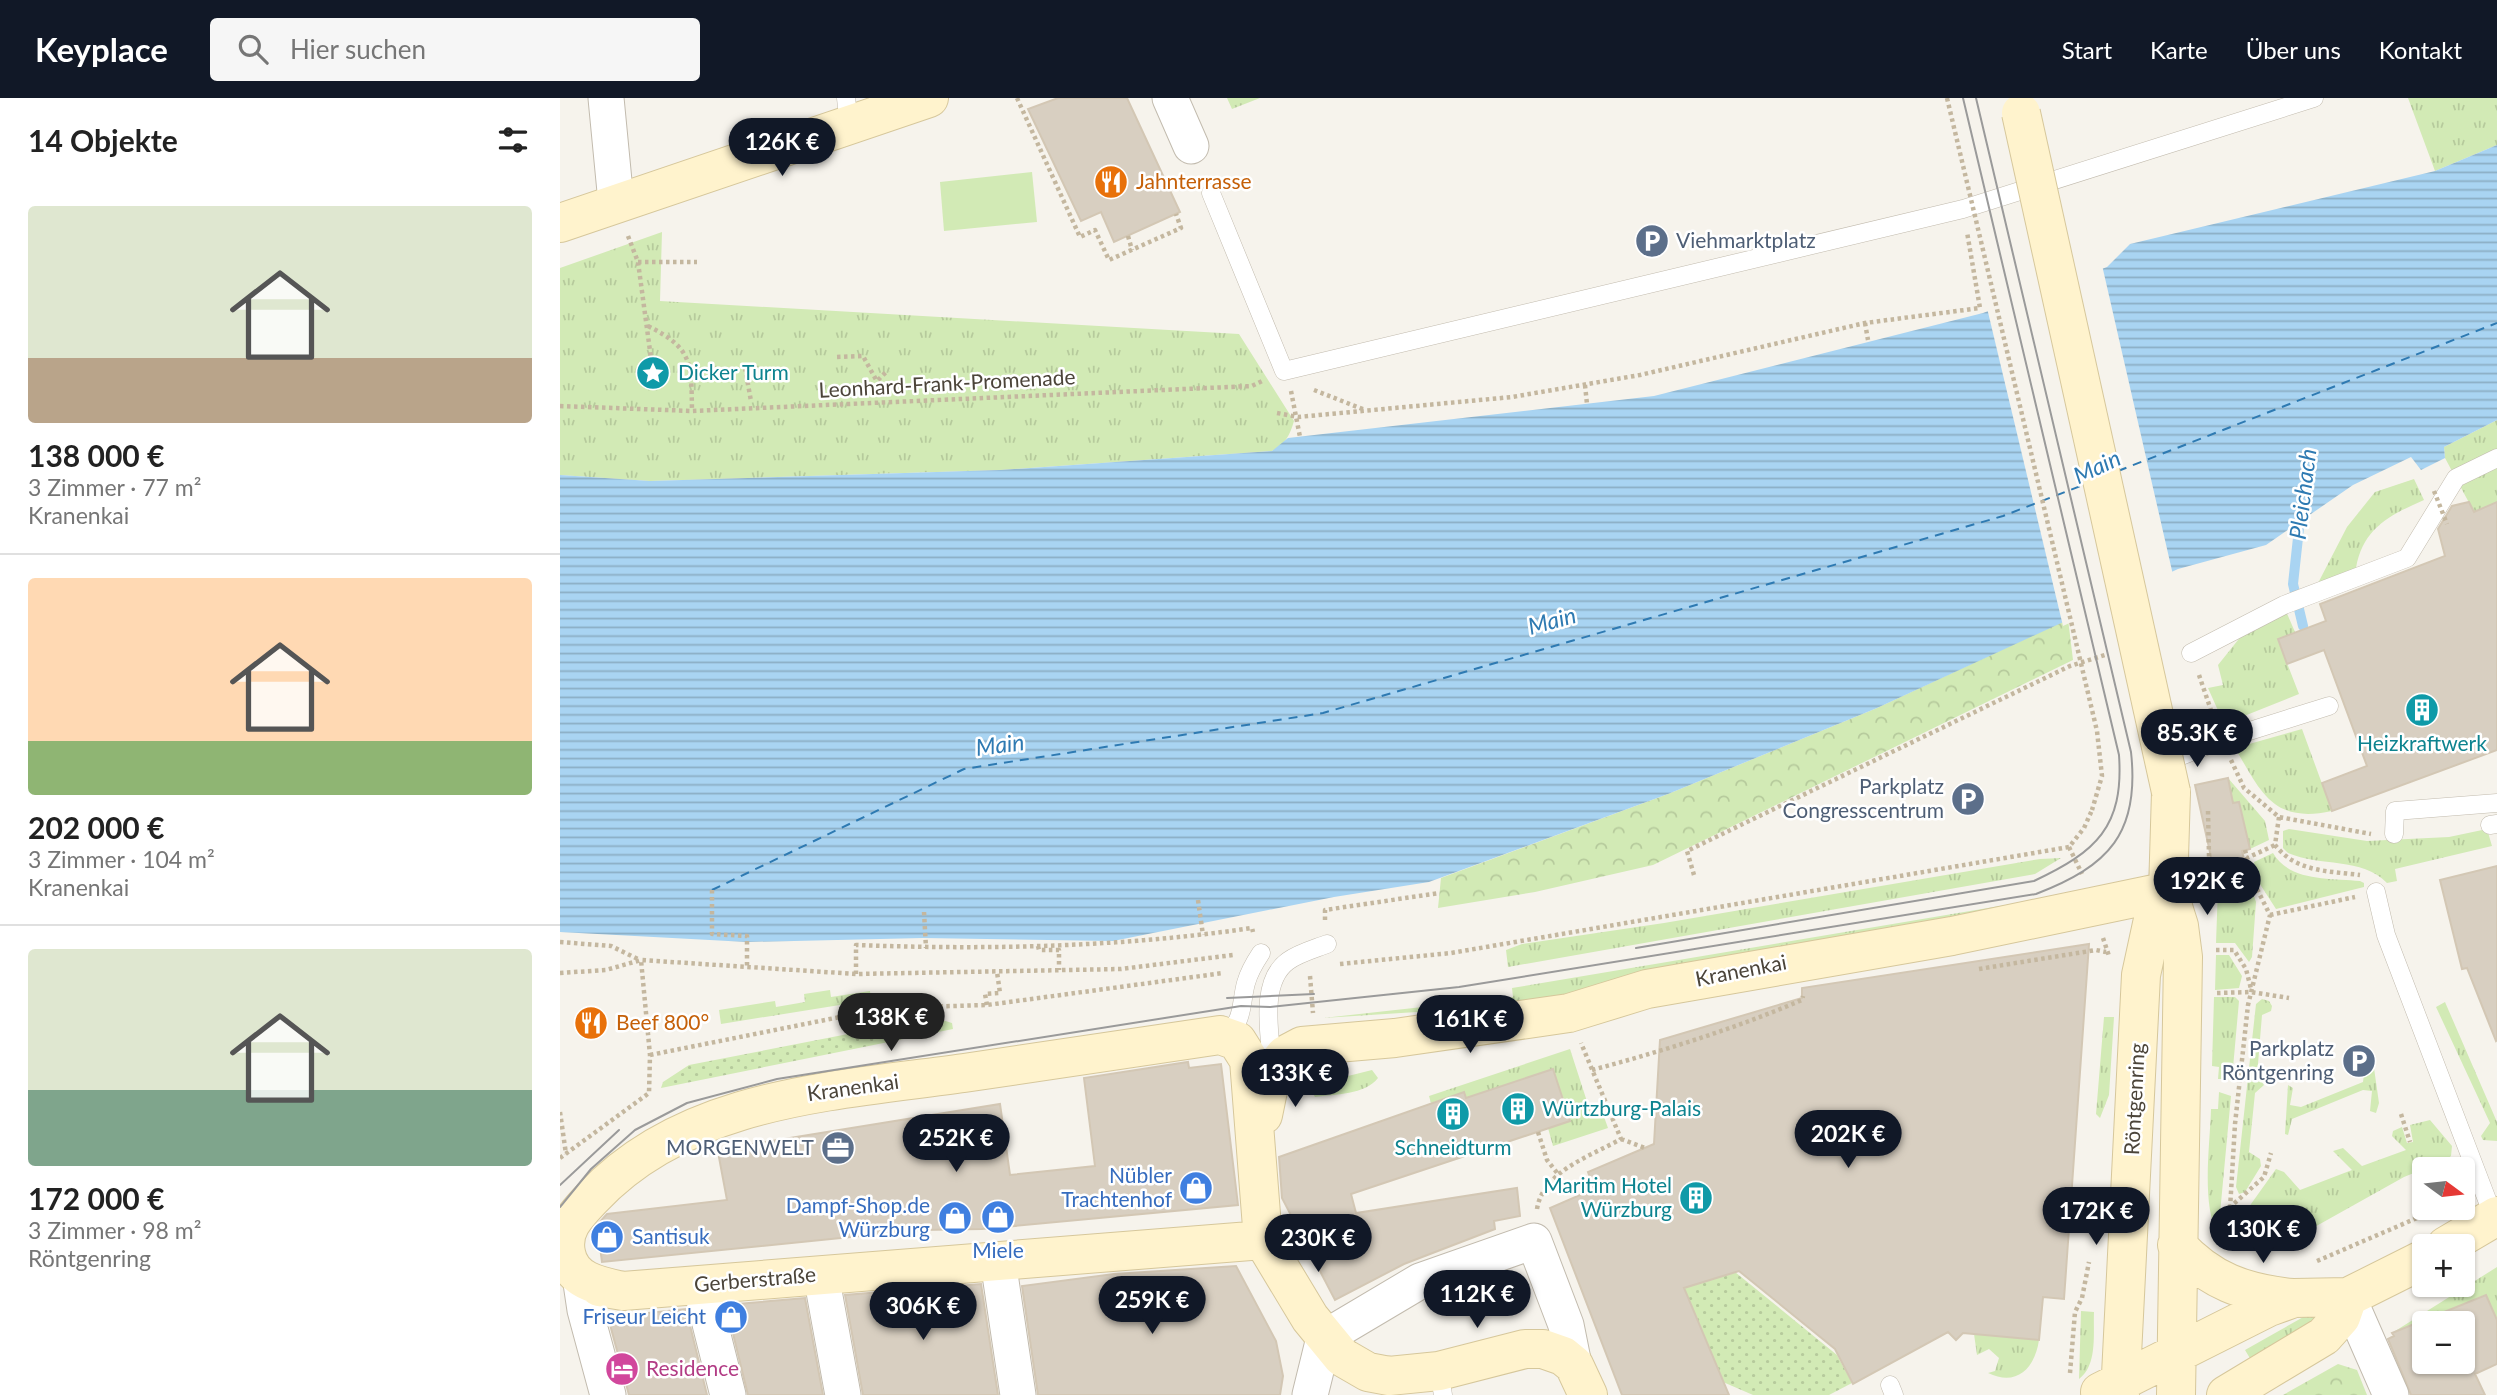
<!DOCTYPE html>
<html lang="de">
<head>
<meta charset="utf-8">
<style>
	body { margin:0; font-family:Lato,sans-serif; background:#f6f6f6; color:#222; height:100vh; display:flex; flex-direction:column; font-size:26px; white-space:nowrap }
	* { box-sizing:border-box; margin:0 }
	p { font-size:23px; color:#767676 }
	.icon { flex:none; width:38px; height:38px; fill:none; stroke:currentColor; stroke-width:2; stroke-linecap:round; stroke-linejoin:round }
	.map { position:relative; flex:1; overflow:hidden }
	.panel { display:flex; flex-direction:column; background:#fff; width:560px }
	.panel>* { flex:none }
	.needle { width:46px; rotate:105deg }
	.tools { position:absolute; left:1852px; top:1059px; display:grid; gap:14px }
	.tools a { display:grid; place-items:center; width:63px; height:63px; border-radius:7px; background:#fff; box-shadow:0 2px 5px #0004; font-size:35px }
	.price { position:absolute; translate:-50% -60px; padding:0 16px; border-radius:24px; background:#111827; color:#fff; font-size:23px; line-height:46px; filter:drop-shadow(0 2px 4px #0008) }
	.price::after { content:''; position:absolute; left:50%; top:42px; width:21px; height:16px; margin-left:-10px; background:inherit; clip-path:polygon(0 0,100% 0,50% 100%) }
	.price.active { background:#222; color:#fff }
	ul { padding:0; list-style:none }
	li { display:grid; align-content:center; gap:14px; height:371px; padding:0 28px }
	li+li { border-top:2px solid #e0e0e0 }
	li span { display:grid; place-items:center; height:217px; border-radius:7px; color:#555 }
	li>.icon { margin-inline-start:auto }
	span .icon { width:126px; height:126px; fill:#fffc; stroke-width:1 }
	li b { font-size:30px }
	h2 { display:flex; justify-content:space-between; align-items:center; height:84px; padding:0 28px; font-size:30px }
	header { display:flex; align-items:center; gap:42px; box-sizing:border-box; height:98px; padding:0 35px; background:#111827; color:#fff }
	header strong { font-size:33px }
	nav { display:flex; gap:38px; margin-inline-start:auto; font-size:24px }
	.search { width:490px; height:63px; background:#f6f6f6; display:flex; align-items:center; gap:18px; box-sizing:border-box; padding:0 24px; border-radius:7px; color:#767676; font-size:26px }
	main { display:flex; flex:1; min-height:0 }
	.map>svg:first-child { display:block }
</style>
</head>
<body>
<header>
<strong>Keyplace</strong>
<div class="search"><svg class="icon" aria-label="search" viewBox="0 0 24 24"><circle cx="10" cy="10" r="6"/><path d="M15 15l6 6"/></svg>Hier suchen</div>
<nav><a>Start</a><a>Karte</a><a>Über uns</a><a>Kontakt</a></nav>
</header>
<main>
<section class="panel">
<h2>14 Objekte<svg class="icon" aria-label="filters" viewBox="0 0 24 24"><path d="M4 7h16M4 17h16"/><circle cx="9" cy="7" r="2"/><circle cx="15" cy="17" r="2"/></svg></h2>
<ul>
<li><span style="background:linear-gradient(#dfe7d0 70%,#b9a48a 0)"><svg class="icon" aria-label="home" viewBox="0 0 24 24"><path d="M3 11l9-7 9 7M6 9v11h12V9"/></svg></span><div><b>138 000 €</b><p>3 Zimmer · 77 m²</p><p>Kranenkai</p></div></li>
<li><span style="background:linear-gradient(#ffd9b3 75%,#8fb573 0)"><svg class="icon" aria-label="home" viewBox="0 0 24 24"><path d="M3 11l9-7 9 7M6 9v11h12V9"/></svg></span><div><b>202 000 €</b><p>3 Zimmer · 104 m²</p><p>Kranenkai</p></div></li>
<li><span style="background:linear-gradient(#dfe7d0 65%,#7fa58c 0)"><svg class="icon" aria-label="home" viewBox="0 0 24 24"><path d="M3 11l9-7 9 7M6 9v11h12V9"/></svg></span><div><b>172 000 €</b><p>3 Zimmer · 98 m²</p><p>Röntgenring</p></div></li>
</ul>
</section>
<div class="map">
<svg width="1937" height="1297" viewBox="0 0 1937 1297">
	<defs>
		<pattern id="grass-tufts" width="24" height="20" patternUnits="userSpaceOnUse" patternTransform="scale(1.75)"><rect width="24" height="20" fill="#d2eab5"/><path d="M3 7l-1-3M5 7V3M7 7l1-3M15 17l-1-3M17 17v-4M19 17l1-3" fill="none" stroke="#b6ca9c"/></pattern>
		<pattern id="forest-crowns" width="20" height="18" patternUnits="userSpaceOnUse" patternTransform="scale(1.75)"><rect width="20" height="18" fill="#d2eab5"/><path d="M2 6a3 3 0 1 1 6 0M12 15a3 3 0 1 1 6 0" fill="none" stroke="#b6ca9c"/></pattern>
		<pattern id="garden-dots" width="8" height="8" patternUnits="userSpaceOnUse" patternTransform="scale(1.75)"><rect width="8" height="8" fill="#d2eab5"/><path d="M2 2h.1M6 6h.1" fill="none" stroke="#b6ca9c" stroke-width="1.8" stroke-linecap="round"/></pattern>
		<pattern id="water-rules" width="6" height="5" patternUnits="userSpaceOnUse" patternTransform="scale(1.75)"><rect width="6" height="5" fill="#a9d4f2"/><path d="M0 2.5h6" fill="none" stroke="#8caec5"/></pattern>
	</defs>
	<rect width="100%" height="100%" fill="#f6f3ec"/>
	<path fill="url(#grass-tufts)" d="M667,0H700L672,11Z
		M1848,0H1937V47L1875,73Z
		M102,134L100,203L679,236L734,323C730,337 725,347 712,353L440,372L90,383L0,377V170Z
		M1937,322V404L1914,414L1885,360L1884,349Z
		M1854,381L1864,402C1830,417 1803,430 1796,470L1756,489L1787,429L1815,394Z
		M1725,511L1735,534L1718,542L1739,596L1664,626L1648,590L1663,587L1658,567L1682,537Z
		M1742,631L1772,713C1713,726 1701,694 1675,650Z
		M1668,680L1705,723L1709,742L1690,751L1679,704L1673,705Z
		M1729,731L1807,743L1889,739L1927,731L1932,748L1835,771L1837,783L1827,785C1802,759 1760,769 1728,755L1723,750V733Z
		M1713,755C1730,784 1770,780 1800,783L1804,785V789L1716,811L1696,780L1694,764Z
		M1501,760L1475,776L948,869L946,852L962,846L1104,825L1480,761Z
		M1689,783L1696,804L1692,859L1689,864L1675,845H1656L1658,790Z
		M1511,796L998,905L763,920L953,899L952,890Z
		M1656,857H1669L1682,878L1679,890L1655,892Z
		M270,892L271,899L310,893L311,902L161,926L159,912L215,903L216,909L245,904L244,896Z
		M1654,899H1675L1679,903L1672,981H1658L1659,969L1652,968Z
		M1702,901L1709,903L1712,908L1711,913L1702,917L1697,978L1704,987L1695,995L1689,1054L1700,1061L1701,1068L1685,1094L1679,1096L1676,1089L1696,906Z
		M1885,904L1937,1024V1043L1923,1042L1921,1038L1930,1025L1876,909Z
		M1544,919H1554L1549,997L1540,1020L1536,1016Z
		M1010,951L1032,1019L1043,1016L1048,1030L993,1048L988,1030L1010,1023L992,971L906,1000L904,994L871,1005L869,998Z
		M1806,960L1813,963L1819,1005L1816,1015L1810,1013L1812,993L1803,992L1732,1021L1728,1037L1725,1036L1728,987L1733,990L1730,1007L1741,1009L1803,984Z
		M812,972L818,980C805,997 775,996 755,999L743,980L788,978Z
		M1659,994L1671,998L1658,1137C1641,1106 1650,1048 1651,1011H1658Z
		M1870,1022L1892,1048L1891,1058L1886,1062L1844,1079L1724,1146L1704,1153L1682,1150L1678,1144H1688L1690,1137L1685,1132L1678,1134L1681,1120L1716,1071L1724,1074L1740,1092L1792,1072L1773,1053L1783,1050L1802,1068L1846,1052L1832,1038L1833,1033L1842,1029L1847,1045L1853,1044L1850,1027Z
		M1937,1169V1221L1925,1197L1832,1235Z
		M1770,1204L1777,1208L1694,1267L1685,1252Z
		M1521,1213L1534,1214C1533,1235 1538,1267 1519,1281Z
		M1414,1236L1479,1242C1475,1270 1457,1289 1428,1275L1435,1273L1439,1260L1429,1251L1417,1257Z"/>
	<path fill="url(#forest-crowns)" d="M1508,521L1513,562L1093,767L975,794L878,810L881,780L1108,696L1317,610Z
		M1778,1266L1797,1272L1807,1297H1723Z"/>
	<path fill="url(#garden-dots)" d="M379,921L392,925L393,931L101,990L103,984L129,967L324,929Z
		M1175,1174L1277,1257L1292,1285L1269,1297H1193L1163,1284L1124,1190Z"/>
	<path fill="#d2eab5" d="M472,74L477,124L384,133L380,84Z"/>
	<path fill="url(#water-rules)" d="M1937,47V322L1884,349L1885,360L1861,372L1851,359L1793,387L1706,447L1618,471L1317,610L1108,696L869,784L774,799L553,843L363,840L187,844L0,834V377L90,383L440,372L712,353L728,340L1094,298L1423,215L1547,169L1570,146L1875,73Z"/>
	<path fill="#f6f3ec" d="M1542,167L1613,477L1503,528L1427,210Z"/>
	<g fill="none" stroke-linecap="round" stroke-linejoin="round">
		<path stroke="#a9d4f2" stroke-width="10" d="M1741,412L1733,486L1743,528"/>
		<path stroke="#2e7ab2" stroke-width="2" stroke-dasharray="9 7" stroke-linecap="butt" d="M1558,373L1937,225
			M152,792L404,671L763,615L1443,418L1523,387"/>
	</g>
	<path fill="#d8cfc1" stroke="#d3c7b4" stroke-width="2" fill-rule="evenodd" d="M498,0H567L620,114L554,144L541,114L521,123L468,11Z
		M1909,404L1914,414L1937,404V652L1772,713L1762,685L1807,668L1764,552L1727,566L1718,541L1766,523L1760,506L1885,458L1878,431L1892,408Z
		M1668,680L1673,705L1679,704L1690,751L1682,753L1689,782L1658,790L1635,687Z
		M1937,768V942L1936,943L1907,870L1902,871L1880,782Z
		M1529,846L1504,1201L1483,1199L1479,1242L1403,1235L1396,1242L1388,1234L1293,1286L1275,1251L1179,1173L1124,1190L1169,1297H1062L990,1110L1034,1091L1028,1074L1094,1046L1100,942L1242,900V890Z
		M628,964L629,970L661,966L678,1107L422,1131L360,1132L42,1164L37,1127L47,1116L167,1102L158,1054L180,1048L440,1006L450,1077L535,1068L524,980Z
		M993,971L1010,1023L791,1096L796,1115L957,1090L960,1118L934,1123L935,1131L844,1166L775,1202L722,1100L719,1059L904,994L906,1000Z
		M676,1168L716,1243L723,1278L720,1297H478L462,1188L554,1176Z
		M421,1186L438,1297H303L285,1197Z
		M1926,1197L1937,1222V1266L1915,1276L1925,1297H1851L1828,1241L1834,1238L1832,1235ZM1864,1225H1902V1264H1864Z
		M245,1200L263,1297H188L166,1207Z
		M126,1211L147,1297H69L48,1219Z"/>
	<g fill="none" stroke-linecap="round" stroke-linejoin="round">
		<g stroke="#c2bbae" stroke-width="19">
			<path id="lane" d="M286,0L289,27
				M651,95L724,273L1403,111L1754,0
				M1631,555L1724,507L1847,460L1896,380L1937,360
				M1601,666L1661,642L1769,608
				M1930,727L1937,726
				M1834,736L1835,713L1937,705
				M1816,794L1826,837L1934,1120
				M660,937C685,929 680,906 686,885C689,874 695,864 701,855
				M712,966C710,936 699,884 728,863C739,855 754,851 767,846
				M879,1273L883,1297
				M1330,1287L1334,1297"/>
		</g>
		<g stroke="#c2bbae" stroke-width="37">
			<path id="street" d="M46,0L56,104
				M610,0L631,48
				M438,1163L458,1297
				M261,1177L283,1297
				M21,1185L25,1212L48,1297
				M140,1186L168,1297
				M1788,1199L1831,1297
				M750,1297L764,1240L860,1183L974,1143L1006,1227L1014,1267"/>
		</g>
		<g stroke="#d6c79b" stroke-width="40">
			<path id="secondary" d="M0,125L369,0
				M1611,694L1608,793L1619,828L1623,859L1616,1297
				M703,1017L712,973L725,957L742,948L835,940L1009,915L1087,891L1392,838L1608,793
				M1617,1147C1650,1183 1684,1195 1732,1200
				M1886,1148L1937,1118
				M39,1189L63,1193L703,1142
				M63,1193C39,1188 11,1183 6,1155C1,1131 17,1116 32,1100C126,999 275,993 404,975C490,963 575,950 660,937L677,943L689,962L703,1142L750,1220L782,1259L808,1274L829,1278L879,1273L965,1251H983L1003,1258L1014,1267L1028,1297
				M1540,1294L1709,1209L1734,1200L1788,1199L1864,1161
				M1560,1297L1581,877L1592,826L1608,793
				M1666,1297L1764,1238L1781,1219L1788,1199"/>
		</g>
		<path stroke="#c4b79f" stroke-width="4.5" stroke-dasharray="3.5 3.5" stroke-linecap="butt" d="M457,0L520,139L535,132L549,162L621,130L616,116
			M68,138L78,164L93,275
			M568,138L572,152
			M78,164H137
			M1305,225L1308,242
			M88,228C134,251 131,266 132,313
			M277,259L303,258L325,298
			M185,270L191,303
			M318,282L328,272
			M1025,287L1027,306
			M754,292L805,312
			M731,293L740,339
			M0,308L132,313L692,288L704,282
			M717,315L738,319L952,299L1080,277L1305,225L1420,210L1407,134
			M1639,577L1654,621
			M1671,662L1684,690L1719,719L1811,736
			M1648,713L1650,803
			M1719,719L1715,747C1736,774 1768,773 1800,777
			M1509,749L1522,776
			M1685,752L1687,760L1715,747
			M1134,777L1127,753L1510,568L1545,557
			M152,792V836L187,838V870
			M638,802L643,837
			M364,814L366,850
			M1710,817L1795,799
			M765,822V812L879,795
			M1543,840L1549,858
			M0,844L51,848L80,862
			M478,848L479,852H499V872
			M1656,852H1674L1686,871L1691,891
			M780,866L891,855L1509,749L1524,730L1532,712
			M1419,871L1536,852L1546,854
			M0,875L46,872L81,862L296,876L561,871L673,857
			M296,876V847C429,852 561,849 692,830L693,834
			M750,878L753,915
			M1657,895L1691,894L1729,900
			M427,907L425,896L440,895L437,874
			M90,957L325,910L427,907L663,875
			M1032,972C1103,953 1174,931 1242,902L1243,898
			M0,1014L6,1056
			M1841,1016L1850,1044
			M978,1034L987,1062L998,1076
			M1061,1041L1085,1050
			M0,1060L89,995L90,957L81,862
			M1669,1110L1704,1079L1711,1055
			M977,1111C983,1073 1031,1058 1061,1041L1021,945
			M1668,1145L1675,1026L1688,907L1710,817L1692,781L1687,760
			M1757,1163L1871,1114
			M1510,1275L1515,1214L1522,1200L1529,1164"/>
		<use href="#lane" stroke="#fff" stroke-width="18"/>
		<use href="#street" stroke="#fff" stroke-width="35"/>
		<use href="#secondary" stroke="#fff3cd" stroke-width="38"/>
		<path stroke="#9a9a9a" stroke-width="2" d="M1076,850L1474,783C1536,754 1564,729 1559,657L1403,0
			M667,900L754,896
			M0,1087L59,1032
			M0,1109L31,1071L75,1032L127,1005L217,981L681,908L710,909L899,889L1476,796C1549,768 1580,735 1571,654L1416,0"/>
		<g stroke="#d6c79b" stroke-width="40" stroke-linecap="butt">
			<path id="secondary-bridge" d="M1461,15L1611,694"/>
		</g>
		<path stroke="#c4b79f" stroke-width="4.5" stroke-dasharray="3.5 3.5" stroke-linecap="butt" d="M1387,0L1537,633L1542,678L1532,712
			M1874,393L1887,426"/>
		<use href="#secondary-bridge" stroke="#fff3cd" stroke-width="38"/>
	</g>
	<defs>
		<g id="restaurant-disc" transform="scale(1.75)"><circle r="9.5" fill="#e8710a" stroke="#fff"/><path d="M-5-6h1v4h1v-4h1v4h1v-4h1v5L-1.5 .5V6h-2V.5L-5-1ZM5-6V6H3V1.5H1.5Q1.5-4 5-6Z" fill="#fff"/></g>
		<g id="parking-disc" transform="scale(1.75)"><circle r="9.5" fill="#5c6f8a" stroke="#fff"/><path d="M-3.5-5.5H1a3.5 3.5 0 0 1 0 7H-1V5.5H-3.5ZM-1-3.4V-.6H.8a1.4 1.4 0 0 0 0-2.8Z" fill="#fff"/></g>
		<g id="sight-disc" transform="scale(1.75)"><circle r="9.5" fill="#0f9aa8" stroke="#fff"/><path d="M0-6L1.8-2.2L6-1.7L2.9 1.2L3.7 5.4L0 3.3L-3.7 5.4L-2.9 1.2L-6-1.7L-1.8-2.2Z" fill="#fff"/></g>
		<g id="building-disc" transform="scale(1.75)"><circle r="9.5" fill="#0f9aa8" stroke="#fff"/><path d="M-4-6H4V6H1V3H-1V6H-4ZM-2.5-4.3h1.7v1.8h-1.7ZM.8-4.3h1.7v1.8H.8ZM-2.5-1h1.7V.8h-1.7ZM.8-1h1.7V.8H.8Z" fill="#fff"/></g>
		<g id="office-disc" transform="scale(1.75)"><circle r="9.5" fill="#5c6f8a" stroke="#fff"/><path d="M-6-3h4V-5.5h4V-3h4V5H-6ZM-1-4.5V-3h2v-1.5ZM-6 0V1H6V0Z" fill="#fff"/></g>
		<g id="shop-disc" transform="scale(1.75)"><circle r="9.5" fill="#3f7fe0" stroke="#fff"/><path d="M-5-2.5h2.3a2.7 3.5 0 0 1 5.4 0H5L5.5 6h-11ZM-1.5-2.5h3a1.5 2.3 0 0 0-3 0Z" fill="#fff"/></g>
		<g id="hotel-disc" transform="scale(1.75)"><circle r="9.5" fill="#d1479c" stroke="#fff"/><path d="M-6-4.5h1.5V1H6V5H4.5V3h-9V5H-6ZM-4 0a1.8 1.8 0 1 1 3.6 0ZM.5 0V-2.5h3Q6-2.5 6 0Z" fill="#fff"/></g>
	</defs>
	<g fill-rule="evenodd">
		<use href="#restaurant-disc" x="551" y="84"/>
		<use href="#parking-disc" x="1092" y="143"/>
		<use href="#sight-disc" x="93" y="275"/>
		<use href="#building-disc" x="1862" y="612"/>
		<use href="#parking-disc" x="1408" y="701"/>
		<use href="#restaurant-disc" x="31" y="925"/>
		<use href="#parking-disc" x="1799" y="963"/>
		<use href="#building-disc" x="958" y="1011"/>
		<use href="#building-disc" x="893" y="1016"/>
		<use href="#office-disc" x="278" y="1050"/>
		<use href="#shop-disc" x="636" y="1090"/>
		<use href="#building-disc" x="1136" y="1100"/>
		<use href="#shop-disc" x="438" y="1119"/>
		<use href="#shop-disc" x="395" y="1120"/>
		<use href="#shop-disc" x="47" y="1139"/>
		<use href="#shop-disc" x="171" y="1219"/>
		<use href="#hotel-disc" x="62" y="1271"/>
	</g>
	<g text-anchor="middle" stroke-width="5" stroke-linejoin="round" paint-order="stroke">
		<g font-size="21" fill="#c56008" stroke="#fff" text-anchor="start">
			<text x="576" y="91">Jahnterrasse</text>
			<text x="56" y="932">Beef 800°</text>
		</g>
		<g font-size="21" fill="#4e5e75" stroke="#fff" text-anchor="end">
			<text x="1116" y="150" text-anchor="start">Viehmarktplatz</text>
			<text x="1384" y="696">Parkplatz<tspan x="1384" dy="24">Congresscentrum</tspan></text>
			<text x="1774" y="958">Parkplatz<tspan x="1774" dy="24">Röntgenring</tspan></text>
			<text x="254" y="1057">MORGENWELT</text>
		</g>
		<g font-size="21" fill="#0d838f" stroke="#fff" text-anchor="start">
			<text x="118" y="282">Dicker Turm</text>
			<text x="1862" y="653" text-anchor="middle">Heizkraftwerk</text>
			<text x="982" y="1018">Würtzburg-Palais</text>
			<text x="893" y="1057" text-anchor="middle">Schneidturm</text>
			<text x="1112" y="1095" text-anchor="end">Maritim Hotel<tspan x="1112" dy="24">Würzburg</tspan></text>
		</g>
		<g font-size="21" fill="#4b4439" stroke="#fff">
			<text transform="translate(387 286) rotate(-3)" y="7">Leonhard-Frank-Promenade</text>
			<text transform="translate(1181 873) rotate(-11)" y="7">Kranenkai</text>
			<text transform="translate(293 990) rotate(-8)" y="7">Kranenkai</text>
			<text transform="translate(1575 1001) rotate(-87)" y="7">Röntgenring</text>
			<text transform="translate(195 1182) rotate(-5)" y="7">Gerberstraße</text>
		</g>
		<g font-size="21" fill="#366cbe" stroke="#fff" text-anchor="end">
			<text x="612" y="1085">Nübler<tspan x="612" dy="24">Trachtenhof</tspan></text>
			<text x="370" y="1115">Dampf-Shop.de<tspan x="370" dy="24">Würzburg</tspan></text>
			<text x="72" y="1146" text-anchor="start">Santisuk</text>
			<text x="438" y="1160" text-anchor="middle">Miele</text>
			<text x="146" y="1226">Friseur Leicht</text>
		</g>
		<g font-size="21" fill="#b23c85" stroke="#fff" text-anchor="start">
			<text x="86" y="1278">Residence</text>
		</g>
		<g font-size="23" font-style="italic" fill="#2e7ab2" stroke="#fff">
			<text transform="translate(1537 369) rotate(-25)" y="8">Main</text>
			<text transform="translate(1743 396) rotate(-83)" y="8">Pleichach</text>
			<text transform="translate(992 523) rotate(-15)" y="8">Main</text>
			<text transform="translate(440 647) rotate(-7)" y="8">Main</text>
		</g>
	</g>
</svg>
<div class="tools">
<a><svg class="needle" viewBox="-14 -14 28 28"><path d="M0-13l5 13h-10z" fill="#e53935"/><path d="M0 13l5-13h-10z" fill="#767676"/></svg></a>
<a>+</a>
<a>−</a>
</div>
<b class="price" style="left:222px;top:80px">126K €</b>
<b class="price" style="left:1637px;top:671px">85.3K €</b>
<b class="price" style="left:1647px;top:819px">192K €</b>
<b class="price active" style="left:331px;top:955px">138K €</b>
<b class="price" style="left:910px;top:957px">161K €</b>
<b class="price" style="left:735px;top:1011px">133K €</b>
<b class="price" style="left:1288px;top:1072px">202K €</b>
<b class="price" style="left:396px;top:1076px">252K €</b>
<b class="price" style="left:1536px;top:1149px">172K €</b>
<b class="price" style="left:1703px;top:1167px">130K €</b>
<b class="price" style="left:758px;top:1176px">230K €</b>
<b class="price" style="left:917px;top:1232px">112K €</b>
<b class="price" style="left:592px;top:1238px">259K €</b>
<b class="price" style="left:363px;top:1244px">306K €</b>
</div>
</main>
</body>
</html>
